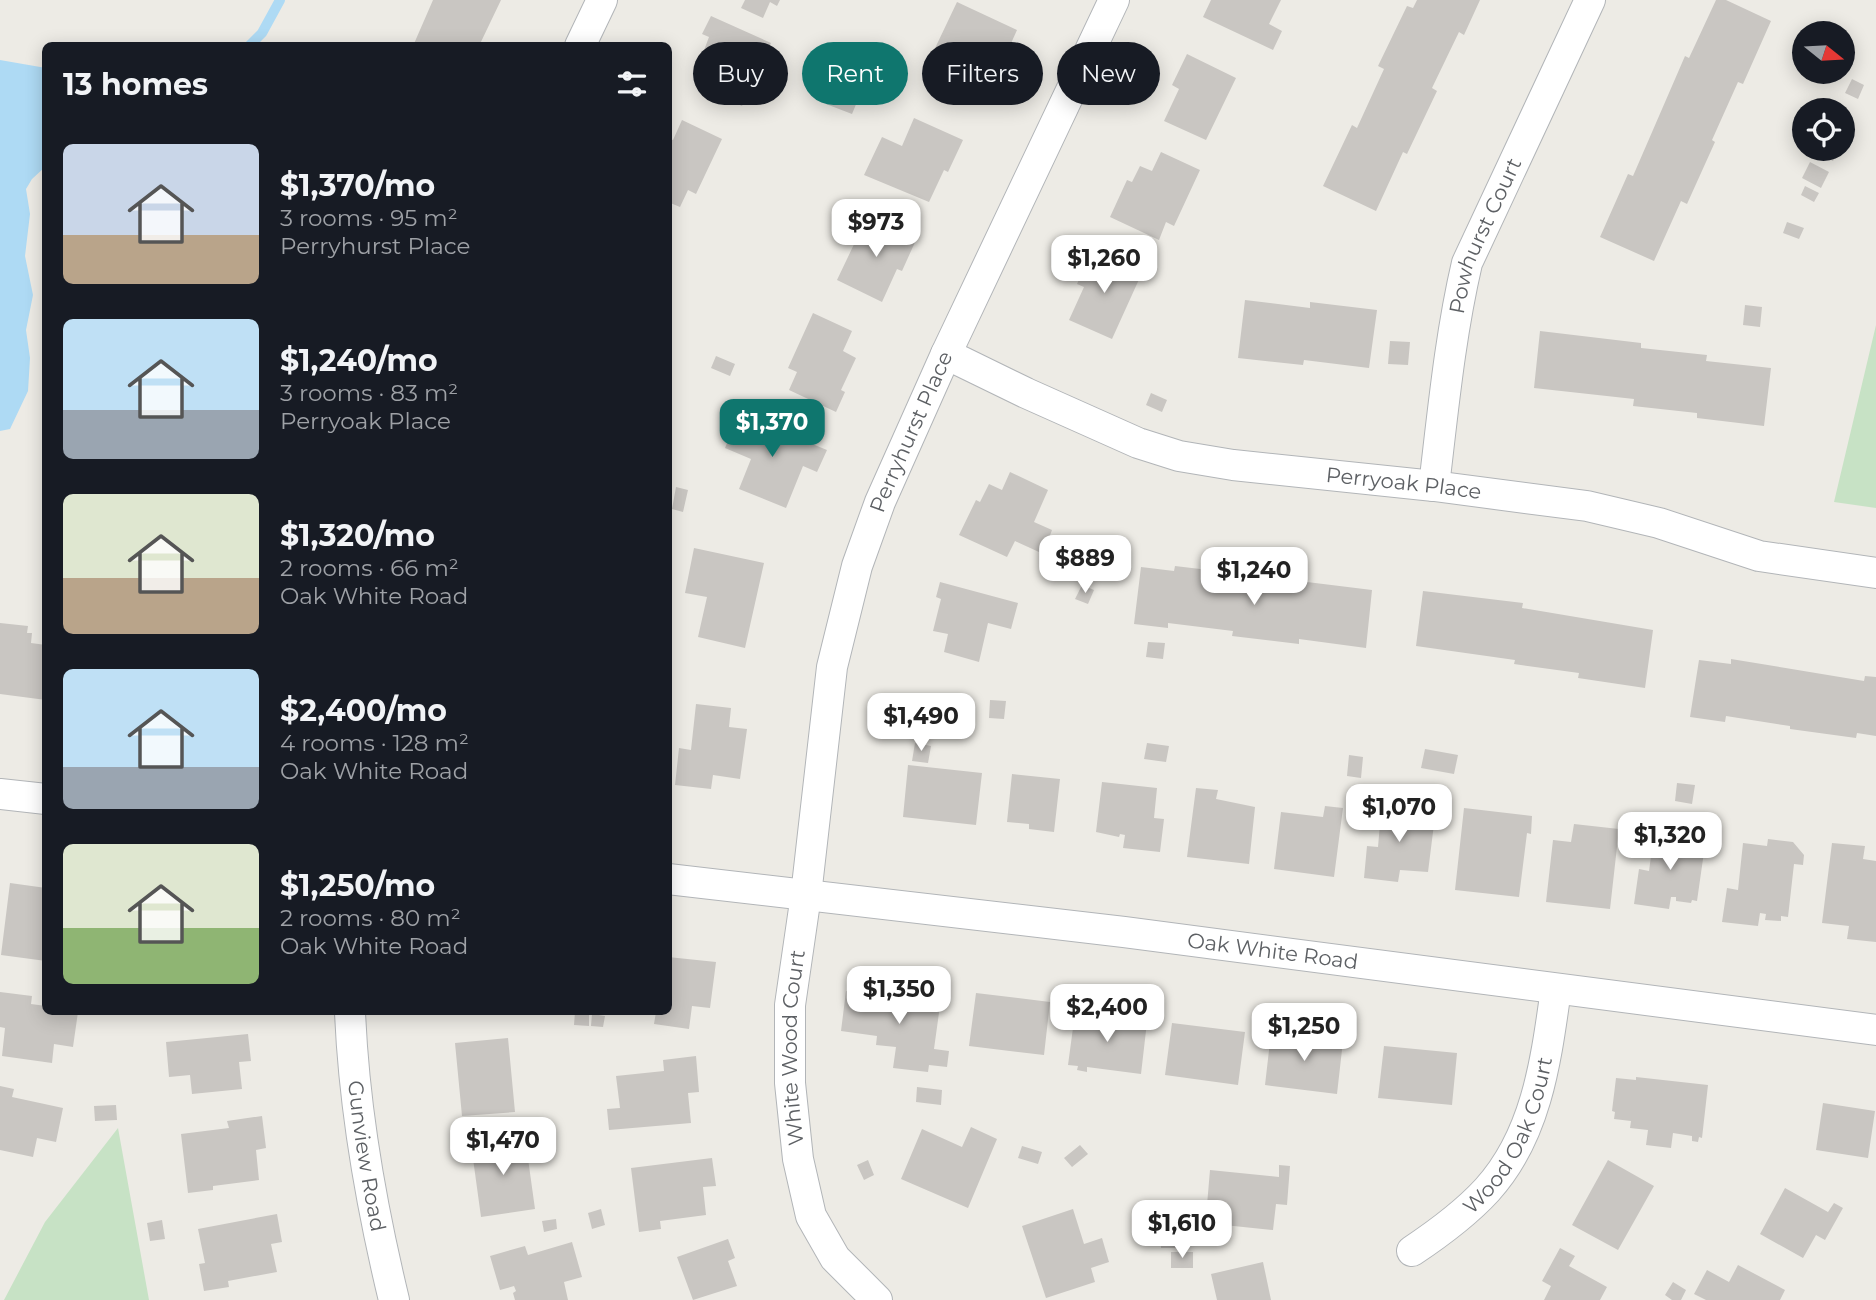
<!DOCTYPE html>
<html lang="en">
<head>
<meta charset="utf-8">
<style>
	body { margin:0; font-family:Montserrat,sans-serif; background:#20242c; color:#f1f3f6; height:100vh; display:flex; flex-direction:column; font-size:26px; white-space:nowrap }
	* { box-sizing:border-box; margin:0 }
	p { font-size:23px; color:#9ea1a6 }
	.icon { flex:none; width:38px; height:38px; fill:none; stroke:currentColor; stroke-width:2; stroke-linecap:round; stroke-linejoin:round }
	.map { position:relative; flex:1; overflow:hidden }
	.panel { position:absolute; left:42px; top:42px; width:630px; height:973px; display:flex; flex-direction:column; background:#171b24; border-radius:10px; box-shadow:0 4px 18px #0003 }
	.panel>* { flex:none }
	.guide { position:absolute; left:693px; top:42px; width:665px; height:63px; display:flex; gap:14px }
	.needle { width:46px; rotate:108deg }
	.fabs { position:absolute; left:1792px; top:21px; display:grid; gap:14px }
	.fabs a { display:grid; place-items:center; width:63px; height:63px; border-radius:50%; background:#171b24; box-shadow:0 4px 18px #0003; font-size:35px }
	.price { position:absolute; translate:-50% -60px; padding:0 16px; border-radius:14px; background:#fff; color:#222; font-size:23px; line-height:46px; filter:drop-shadow(0 2px 4px #0008) }
	.price::after { content:''; position:absolute; left:50%; top:42px; width:21px; height:16px; margin-left:-10px; background:inherit; clip-path:polygon(0 0,100% 0,50% 100%) }
	.price.current { background:#0f766e; color:#fff }
	ul { padding:0; list-style:none }
	li { display:flex; align-items:center; gap:21px; height:175px; padding:0 21px }
	li span { display:grid; place-items:center; flex:none; width:196px; height:140px; border-radius:10px; color:#555 }
	li>.icon { margin-inline-start:auto }
	span .icon { width:84px; height:84px; fill:#fffc; stroke-width:1 }
	li b { font-size:30px }
	h2 { display:flex; justify-content:space-between; align-items:center; height:84px; padding:0 21px; font-size:30px }
	.chip { padding:0 24px; border-radius:32px; background:#171b24; box-shadow:0 4px 18px #0003; font-size:24px; line-height:63px }
	.chip.current { background:#0f766e; color:#fff }
	.map>svg:first-child { display:block }
</style>
</head>
<body>
<div class="map">
<svg width="1876" height="1300" viewBox="0 0 1876 1300">
	<rect width="100%" height="100%" fill="#edebe5"/>
	<path fill="#c7e2c5" d="M1876,325V508L1834,502Z
		M118,1128L149,1300H4L45,1222Z"/>
	<path fill="#aedaf4" d="M0,60L46,68L45,167L32,179L26,189L30,214L25,256L33,295L26,330L30,358L28,391L10,429L0,431Z"/>
	<g fill="none" stroke-linecap="round" stroke-linejoin="round">
		<path stroke="#aedaf4" stroke-width="10" d="M249,46L262,33L280,0"/>
	</g>
	<path fill="#c9c6c2" d="M433,0H501L479,46L470,42L468,46H413Z
		M745,0H780L777,6L770,2L763,18L741,8Z
		M1211,0H1281L1269,24L1282,31L1273,50L1203,17Z
		M1417,0H1480L1464,35L1459,32L1432,88L1437,91L1407,154L1403,152L1376,211L1323,186L1352,125L1357,128L1384,69L1378,66L1407,6L1413,8Z
		M1716,0H1726L1771,21L1743,84L1738,82L1712,140L1715,142L1687,204L1681,201L1654,261L1600,237L1628,174L1633,176L1685,56L1689,58Z
		M957,2L1017,30L1008,50L994,44L974,85L928,63Z
		M711,16L771,43L742,106L696,85L709,56L703,53L709,37L702,34Z
		M1187,54L1236,78L1206,140L1164,121L1179,89L1172,85Z
		M1852,79L1864,85L1858,99L1845,93Z
		M832,91L857,102L852,114L826,104Z
		M914,118L963,140L948,172L944,170L929,202L864,175L882,137L902,146Z
		M682,120L722,139L696,194L688,190L680,207L668,202V138L673,140Z
		M1824,149H1839L1833,161L1821,155Z
		M1161,152L1200,170L1174,226L1166,222L1159,240L1110,217L1127,180L1132,182L1140,166L1152,171Z
		M1810,162L1829,172L1821,188L1802,178Z
		M1805,186L1819,193L1814,202L1801,195Z
		M867,217L916,240L902,271L897,269L882,302L837,280Z
		M1787,222L1804,228L1799,239L1783,233Z
		M1092,252L1141,275L1112,339L1069,320L1084,287L1077,284Z
		M1245,300L1310,308V302L1377,310L1369,368L1304,360L1303,365L1238,358Z
		M1745,305L1762,307L1760,327L1743,325Z
		M813,313L852,331L843,351L856,358L841,390L845,392L836,412L789,390L797,372L788,368Z
		M1540,331L1641,343V348L1707,355L1706,361L1771,368L1764,426L1697,418V413L1633,406L1634,399L1534,388Z
		M1390,341L1410,342L1408,365L1388,364Z
		M716,356L735,364L730,376L711,368Z
		M1151,393L1167,400L1162,412L1146,405Z
		M739,414L827,450L817,472L803,466L786,508L739,489L751,459L725,448Z
		M1010,472L1048,490L1034,522L1052,530L1048,541L1044,539L1039,552L1015,541L1007,557L959,535L976,500L980,502L989,484L1002,490Z
		M676,487L688,490L683,512L672,509Z
		M694,548L764,563L745,648L698,637L707,597L685,593Z
		M1175,566L1242,574V578L1306,586L1307,582L1372,590L1366,648L1299,639V644L1232,636L1233,631L1168,623V628L1134,624L1141,567L1174,571Z
		M940,582L1018,603L1011,629L988,623L979,662L944,652L948,634L933,631L941,599L936,597Z
		M1082,585L1094,590L1088,604L1075,599Z
		M1423,591L1523,603L1522,608L1653,630L1645,688L1578,678L1579,673L1514,664L1515,660L1416,646Z
		M0,623L28,626L27,633H32L31,643L46,645V700L0,694Z
		M1148,642L1165,643L1163,659L1146,657Z
		M1731,659L1864,681L1865,676L1876,677V736L1857,733L1856,738L1790,729V726L1726,716L1725,722L1690,717L1699,660L1731,664Z
		M990,700L1006,701L1004,719L989,718Z
		M696,704L731,708L729,727L747,729L740,779L713,775L711,789L675,785L679,748L691,750Z
		M915,743L931,746L928,763L912,761Z
		M1147,743L1169,746L1166,762L1144,759Z
		M1425,749L1458,755L1454,774L1421,768Z
		M1349,755L1363,757L1361,778L1347,776Z
		M908,765L982,773L976,825L903,817Z
		M1012,774L1060,779L1054,832L1029,829V824L1007,822Z
		M1102,782L1157,788L1154,818L1164,819L1160,852L1123,848L1125,835L1120,834L1119,837L1096,832Z
		M1677,783L1695,785L1692,804L1675,801Z
		M1196,788L1218,790L1216,799L1255,807L1249,864L1187,857Z
		M1382,801L1416,805L1414,822L1434,824L1428,872L1400,870L1398,882L1364,878L1367,846L1378,847Z
		M1325,806L1343,808L1334,877L1274,869L1281,812L1323,817Z
		M1464,808L1532,816L1531,834L1527,833L1519,897L1455,890Z
		M1574,824L1619,829L1610,909L1546,902L1553,840L1571,842Z
		M1655,827L1686,832L1683,849L1704,852L1697,901L1692,900L1691,903L1676,901V897H1671L1669,909L1634,904L1639,869L1649,871Z
		M1768,839L1793,842L1804,855L1803,865L1794,864L1788,917L1781,916V921L1765,920L1766,914L1760,913L1758,926L1722,922L1727,888L1738,890L1743,843L1767,846Z
		M1832,843L1865,846L1863,859L1876,861V942L1847,939L1849,926L1822,923Z
		M10,883L46,888V961L1,955Z
		M668,957L716,962L710,1008L692,1006L689,1029L654,1024L656,1012H668Z
		M911,987L942,991L934,1049L949,1051L947,1067L929,1065L928,1072L893,1068L896,1047L876,1045L877,1036L841,1031L846,991L910,1000Z
		M0,992L32,996L31,1004L46,1006V1012H78L73,1047L54,1044L52,1063L2,1056L5,1028L0,1027Z
		M976,993L1050,1002L1044,1055L969,1046Z
		M575,1012H589V1026L574,1025Z
		M1075,1013L1147,1022L1141,1074L1087,1067V1072L1077,1070L1078,1066L1068,1065Z
		M592,1014L605,1016L603,1027L591,1026Z
		M1172,1023L1245,1032L1238,1085L1165,1075Z
		M1271,1033L1343,1041L1337,1094L1265,1085Z
		M248,1034L251,1061L239,1062L242,1089L192,1094L190,1075L169,1077L166,1042Z
		M508,1038L515,1112L462,1116L455,1043Z
		M1384,1046L1457,1053L1452,1105L1378,1098Z
		M696,1056L699,1092L688,1093L691,1123L609,1130L607,1109L620,1108L616,1076L664,1071L663,1060Z
		M1636,1077L1708,1085L1702,1138L1699,1137L1698,1142L1692,1141V1136L1673,1133L1671,1148L1646,1145L1648,1130L1630,1128L1631,1121L1614,1119L1615,1112L1612,1111L1616,1078L1636,1080Z
		M0,1086L14,1089L12,1097L63,1108L56,1142L37,1138L33,1157L0,1150Z
		M917,1087L942,1090L941,1105L916,1102Z
		M1823,1103L1875,1111L1868,1158L1816,1150Z
		M116,1105L117,1120L95,1121L94,1106Z
		M262,1116L266,1148L256,1150L259,1180L213,1186V1190L188,1193L181,1134L229,1128L227,1121Z
		M971,1127L997,1139L968,1208L901,1179L922,1129L962,1147Z
		M525,1137L535,1209L481,1217L471,1144Z
		M1080,1145L1088,1154L1072,1167L1064,1158Z
		M1022,1146L1042,1152L1038,1164L1018,1158Z
		M712,1158L716,1186L703,1187L706,1215L660,1221L661,1229L639,1232L631,1168Z
		M868,1160L874,1175L864,1180L857,1165Z
		M1608,1160L1654,1186L1618,1250L1572,1225Z
		M1279,1165L1290,1166L1287,1205L1276,1204L1273,1230L1224,1225L1226,1207L1207,1205L1210,1170L1279,1177Z
		M1785,1188L1828,1212L1834,1203L1843,1208L1825,1240L1816,1235L1803,1258L1760,1234Z
		M601,1209L605,1225L592,1229L588,1213Z
		M1073,1209L1084,1244L1102,1238L1109,1262L1091,1268L1095,1282L1046,1298L1022,1226Z
		M277,1214L282,1242L271,1244L277,1272L228,1281L229,1287L204,1291L199,1264L205,1263L198,1229Z
		M556,1219L557,1229L544,1232L542,1221Z
		M162,1220L165,1239L150,1241L147,1223Z
		M1161,1230H1185V1248H1161Z
		M728,1239L735,1258L728,1261L737,1286L693,1300L677,1257Z
		M572,1242L582,1277L564,1282L568,1300H515L513,1293L516,1291L514,1286L500,1290L490,1256L525,1246L528,1255Z
		M1560,1248L1575,1256L1569,1266L1607,1287L1600,1300H1544L1551,1286L1542,1281Z
		M1171,1252H1193V1268H1171Z
		M1263,1262L1271,1300H1217L1211,1274Z
		M1738,1265L1785,1290L1780,1300H1706L1694,1294L1707,1270L1729,1282Z
		M1673,1282L1686,1290L1681,1300H1672L1665,1295Z"/>
	<g fill="none" stroke-linecap="round" stroke-linejoin="round">
		<g stroke="#b2b5b8" stroke-width="32">
			<g id="street">
				<path d="M580,46L602,0"/>
				<path id="s1" d="M946,354L1026,393L1138,443L1179,456L1233,465L1434,486L1587,506L1659,523L1759,556L1876,573"/>
				<path id="s2" d="M1434,486C1443,411 1450,336 1467,263L1590,0"/>
				<path d="M0,794L46,799"/>
				<path id="s3" d="M668,879L1124,932L1876,1030"/>
				<path id="s4" d="M350,1012C354,1109 371,1205 394,1300"/>
				<path id="s5" d="M1412,1251C1439,1233 1465,1214 1487,1190C1537,1135 1546,1060 1556,989"/>
				<path id="s6" d="M877,1300L835,1258L811,1216L798,1159L790,1083V1005L806,895L832,667L857,566L880,502L946,354L1114,0"/>
			</g>
		</g>
		<use href="#street" stroke="#fff" stroke-width="30"/>
	</g>
	<g text-anchor="middle" stroke-width="6" stroke-linejoin="round" paint-order="stroke">
		<g font-size="21" fill="#5d6064" stroke="#fff">
			<text dy="7" stroke="none"><textPath href="#s2" startOffset="257">Powhurst Court</textPath></text>
			<text dy="7" stroke="none"><textPath href="#s6" startOffset="910">Perryhurst Place</textPath></text>
			<text dy="7" stroke="none"><textPath href="#s1" startOffset="481">Perryoak Place</textPath></text>
			<text dy="7" stroke="none"><textPath href="#s3" startOffset="609">Oak White Road</textPath></text>
			<text dy="7" stroke="none"><textPath href="#s6" startOffset="278">White Wood Court</textPath></text>
			<text dy="7" stroke="none"><textPath href="#s5" startOffset="156">Wood Oak Court</textPath></text>
			<text dy="7" stroke="none"><textPath href="#s4" startOffset="145">Gunview Road</textPath></text>
		</g>
	</g>
</svg>
<div class="fabs">
<a><svg class="needle" viewBox="-14 -14 28 28"><path d="M0-13l5 13h-10z" fill="#e53935"/><path d="M0 13l5-13h-10z" fill="#9ea1a6"/></svg></a>
<a><svg class="icon" aria-label="locate" viewBox="0 0 24 24"><circle cx="12" cy="12" r="6"/><path d="M12 2v4M12 18v4M2 12h4M18 12h4"/></svg></a>
</div>
<b class="price" style="left:876px;top:259px">$973</b>
<b class="price" style="left:1104px;top:295px">$1,260</b>
<b class="price current" style="left:772px;top:459px">$1,370</b>
<b class="price" style="left:1085px;top:595px">$889</b>
<b class="price" style="left:1254px;top:607px">$1,240</b>
<b class="price" style="left:921px;top:753px">$1,490</b>
<b class="price" style="left:1399px;top:844px">$1,070</b>
<b class="price" style="left:1670px;top:872px">$1,320</b>
<b class="price" style="left:899px;top:1026px">$1,350</b>
<b class="price" style="left:1107px;top:1044px">$2,400</b>
<b class="price" style="left:1304px;top:1063px">$1,250</b>
<b class="price" style="left:503px;top:1177px">$1,470</b>
<b class="price" style="left:1182px;top:1260px">$1,610</b>
<div class="guide">
<a class="chip">Buy</a>
<a class="chip current">Rent</a>
<a class="chip">Filters</a>
<a class="chip">New</a>
</div>
<section class="panel">
<h2>13 homes<svg class="icon" aria-label="filters" viewBox="0 0 24 24"><path d="M4 7h16M4 17h16"/><circle cx="9" cy="7" r="2"/><circle cx="15" cy="17" r="2"/></svg></h2>
<ul>
<li><span style="background:linear-gradient(#c9d6e8 65%,#b9a48a 0)"><svg class="icon" aria-label="home" viewBox="0 0 24 24"><path d="M3 11l9-7 9 7M6 9v11h12V9"/></svg></span><div><b>$1,370/mo</b><p>3 rooms · 95 m²</p><p>Perryhurst Place</p></div></li>
<li><span style="background:linear-gradient(#bfe0f5 65%,#9aa5b1 0)"><svg class="icon" aria-label="home" viewBox="0 0 24 24"><path d="M3 11l9-7 9 7M6 9v11h12V9"/></svg></span><div><b>$1,240/mo</b><p>3 rooms · 83 m²</p><p>Perryoak Place</p></div></li>
<li><span style="background:linear-gradient(#dfe7d0 60%,#b9a48a 0)"><svg class="icon" aria-label="home" viewBox="0 0 24 24"><path d="M3 11l9-7 9 7M6 9v11h12V9"/></svg></span><div><b>$1,320/mo</b><p>2 rooms · 66 m²</p><p>Oak White Road</p></div></li>
<li><span style="background:linear-gradient(#bfe0f5 70%,#9aa5b1 0)"><svg class="icon" aria-label="home" viewBox="0 0 24 24"><path d="M3 11l9-7 9 7M6 9v11h12V9"/></svg></span><div><b>$2,400/mo</b><p>4 rooms · 128 m²</p><p>Oak White Road</p></div></li>
<li><span style="background:linear-gradient(#dfe7d0 60%,#8fb573 0)"><svg class="icon" aria-label="home" viewBox="0 0 24 24"><path d="M3 11l9-7 9 7M6 9v11h12V9"/></svg></span><div><b>$1,250/mo</b><p>2 rooms · 80 m²</p><p>Oak White Road</p></div></li>
</ul>
</section>
</div>
</body>
</html>
